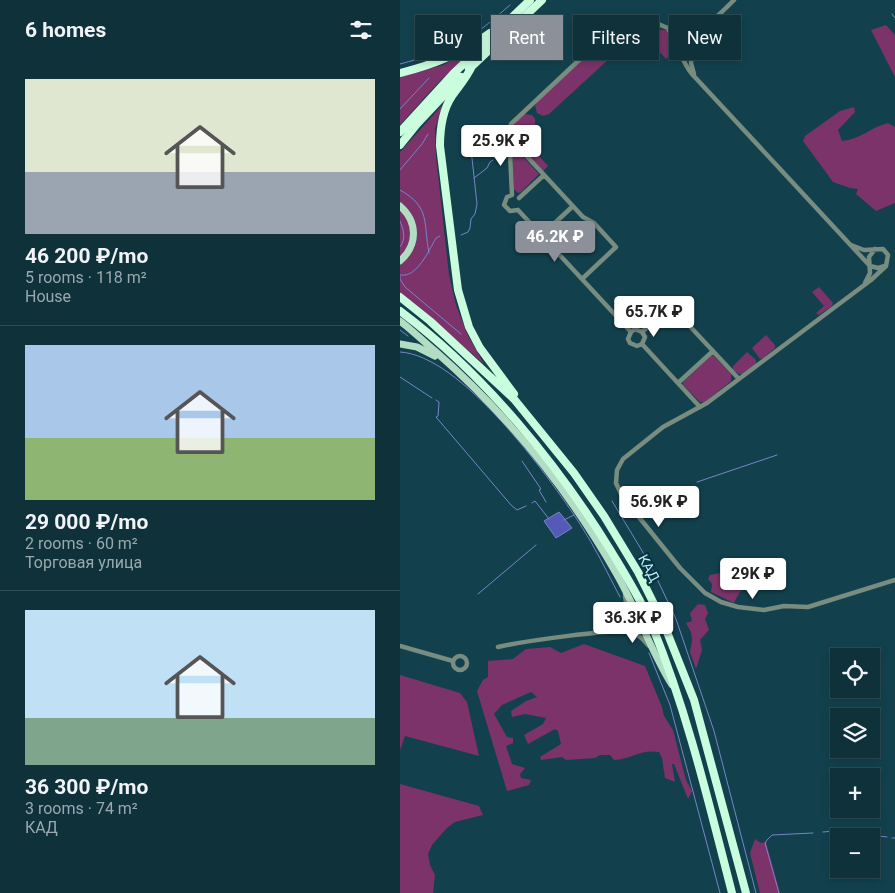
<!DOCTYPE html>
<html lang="en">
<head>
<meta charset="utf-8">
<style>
	body { margin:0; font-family:Roboto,sans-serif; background:#1c3d45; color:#f1f3f6; height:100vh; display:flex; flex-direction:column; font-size:19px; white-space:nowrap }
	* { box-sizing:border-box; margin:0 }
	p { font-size:16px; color:#9ba9af }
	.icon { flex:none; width:28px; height:28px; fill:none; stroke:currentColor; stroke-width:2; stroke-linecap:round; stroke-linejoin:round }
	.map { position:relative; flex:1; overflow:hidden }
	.details { display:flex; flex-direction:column; background:#0e313a; width:400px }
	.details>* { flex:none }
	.banner { position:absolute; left:15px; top:15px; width:405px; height:45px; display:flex; gap:10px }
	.controls { position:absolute; left:430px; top:648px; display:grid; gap:10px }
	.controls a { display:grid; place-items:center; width:50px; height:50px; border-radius:0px; background:#0e313a; box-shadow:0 2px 8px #0003,0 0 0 1px #2e4c54; font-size:25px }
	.price { position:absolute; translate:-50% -42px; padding:0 11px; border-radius:5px; background:#fff; color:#222; font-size:16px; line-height:32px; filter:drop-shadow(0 1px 2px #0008) }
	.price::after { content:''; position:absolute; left:50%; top:30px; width:15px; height:11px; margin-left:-8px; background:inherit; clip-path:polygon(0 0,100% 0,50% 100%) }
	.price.current { background:#8c9099; color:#fff }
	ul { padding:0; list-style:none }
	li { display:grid; align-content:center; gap:10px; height:265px; padding:0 25px }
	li+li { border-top:1px solid #2e4c54 }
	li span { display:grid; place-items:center; height:155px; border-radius:0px; color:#555 }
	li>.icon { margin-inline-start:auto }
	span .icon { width:90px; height:90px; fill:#fffc; stroke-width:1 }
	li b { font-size:21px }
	h2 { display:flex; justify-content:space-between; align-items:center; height:60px; padding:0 25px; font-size:21px }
	.tag { padding:0 18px; border-radius:0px; background:#0e313a; box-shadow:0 2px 8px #0003,0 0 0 1px #2e4c54; font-size:18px; line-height:45px }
	.tag.current { background:#8c9099; color:#fff }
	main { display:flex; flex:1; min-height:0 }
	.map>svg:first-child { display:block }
</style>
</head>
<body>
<main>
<section class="details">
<h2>6 homes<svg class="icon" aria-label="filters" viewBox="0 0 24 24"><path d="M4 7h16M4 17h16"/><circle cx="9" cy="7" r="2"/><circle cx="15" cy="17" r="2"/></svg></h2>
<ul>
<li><span style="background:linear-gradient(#dfe7d0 60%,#9aa5b1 0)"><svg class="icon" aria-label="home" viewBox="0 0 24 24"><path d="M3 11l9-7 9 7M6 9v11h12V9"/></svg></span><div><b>46 200 ₽/mo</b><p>5 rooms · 118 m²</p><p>House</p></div></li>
<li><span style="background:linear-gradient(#a9c7e8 60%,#8fb573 0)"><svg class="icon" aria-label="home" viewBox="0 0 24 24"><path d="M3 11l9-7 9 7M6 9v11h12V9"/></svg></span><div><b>29 000 ₽/mo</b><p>2 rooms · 60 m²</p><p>Торговая улица</p></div></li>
<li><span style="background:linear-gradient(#bfe0f5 70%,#7fa58c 0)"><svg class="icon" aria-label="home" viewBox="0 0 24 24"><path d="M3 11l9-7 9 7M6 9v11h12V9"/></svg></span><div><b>36 300 ₽/mo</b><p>3 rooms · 74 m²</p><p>КАД</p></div></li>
</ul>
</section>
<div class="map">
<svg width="495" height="893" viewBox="0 0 495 893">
	<rect width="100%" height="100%" fill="#12414d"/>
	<path fill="#7b3369" d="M237,21L249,22L257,26L241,39L222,47L149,114L143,116L137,113L135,106L138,100L211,33L224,24Z
		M486,25L495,35V77L471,30Z
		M257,30H265C275,38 275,51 266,59L247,38Z
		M73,49L37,84L0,125V77L43,65Z
		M45,102L40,113L35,129L36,156L49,275L56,305L67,334L84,364L0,293V265C24,247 21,221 0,202V152Z
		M454,107L455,112L438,130L442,141C459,140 471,127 488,123L495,127V203L476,211L456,194L458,189L450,188L433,182L403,141L405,136L440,111Z
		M124,114L132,115L135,119V127L123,138L148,166L143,171L112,135C110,125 117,121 124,114Z
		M113,148L116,149L139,174L121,192L118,193L114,189L112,151Z
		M0,209C16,228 13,238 0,258Z
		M419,287L433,303L432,306L419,315L416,313L424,306L412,292Z
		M366,335L375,345V348L363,358L360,359L352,348Z
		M347,352L356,360V364L343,374H339L333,370V366Z
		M312,355L314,356L331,374V381L305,402H300L283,385V382Z
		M345,568L346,572L333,576L334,579L343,577L345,579C345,588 337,595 334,603L311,592L312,584L308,579L310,575Z
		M298,604L305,605L308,613L305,619L309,630L300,640L302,650L296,669L290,652L292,640L291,632L286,623L292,621L290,613Z
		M184,644L245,666L262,707L264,716L273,730L286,780L292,791L288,799L274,764H272L275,782L265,778L262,758L259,752C240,749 232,759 214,760L210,755H200L195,758L166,760L162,757L141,760L140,757L161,744L158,731L155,729L128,744L124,735L143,724L146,718L125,714L112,717L111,711L126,701L137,697L131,692L102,705L94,714L107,737L113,738V743L106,746L112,764L125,768L120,774L121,778L131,780L129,785L107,791L77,691L83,680L88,677V661L113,659L126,649L150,647L161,653Z
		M0,675L60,693L67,702L79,756L5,736L0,750Z
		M0,784L79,806L83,815L55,822L47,828L32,845L28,854L30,865L35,875L33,893H0Z
		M355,839L361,843L366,842L380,893H360L350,853Z"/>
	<path fill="#5559b8" stroke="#7884c9" d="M159,512L172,528L156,538L144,521Z"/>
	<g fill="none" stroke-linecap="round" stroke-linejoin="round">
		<path stroke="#7884c9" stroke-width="1" d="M492,14L495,18
			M0,64C23,58 46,51 66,39C82,30 96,17 110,5
			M0,109L29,78
			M0,170L22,144L28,134
			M74,178L87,168L90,162L93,160
			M0,190C31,207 23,223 29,253
			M0,221C4,230 6,239 0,247
			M61,235L68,232L70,228L71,219L75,214L77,204L71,149
			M0,275V279L5,287L61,334
			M1,275C17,278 29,250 36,238L40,236
			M0,330L8,336
			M0,352C61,355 148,475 180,524C195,547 207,572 220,597
			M0,377L32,398
			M36,400L39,402L38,416L36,417L111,505L117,510L126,506
			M122,461L141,489L139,490L146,502
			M297,482L377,455
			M212,501L250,564L276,619L314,731L356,893
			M132,503L135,501L149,519
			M164,520L174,515
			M78,594L136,545
			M249,653L270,705L320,893
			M423,832L434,831L487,837
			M492,838H495
			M379,893L365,843L367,840L372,835L413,833"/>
		<path stroke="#788c7f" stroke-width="4.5" d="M268,29C278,43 281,61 292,74L470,266L478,268L485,266
			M294,74L291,63L292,54L298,48L300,40L308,25
			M109,137L183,217L194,223L216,247L182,279
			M112,195L109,132L111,124L210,31C248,0 258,37 294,31C306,29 325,9 334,0
			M112,195L107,197L104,205L110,211L118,210
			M119,198L144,175
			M118,210L231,332
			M142,235L173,206
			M451,245L464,250L483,249L488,255L486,266L471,280L307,403L263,427L223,459L217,470L216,483L221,494L234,511L280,568L305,593L321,602L338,607L364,610L384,606L408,607L495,580
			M465,283L470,273L469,257L475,249
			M231,332L228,339L230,343L237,346L242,344
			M231,332L235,329L242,332
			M242,332L271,306L339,379
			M242,344L300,407
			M242,344L245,337L242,332
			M278,383L313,351
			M213,631C230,620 227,612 225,595
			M0,646L53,661
			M98,647C120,642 218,627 234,633C241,636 244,641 249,646
			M53 663a7 7 0 1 1 14 0a7 7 0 1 1-14 0Z"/>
		<path stroke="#b3ddc3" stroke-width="7" d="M0,206C18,222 18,245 0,261
			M0,321C12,330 23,341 35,351C109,416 167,487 216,573C237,609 250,650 272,685
			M0,344L17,347L35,356"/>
		<path stroke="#cafdde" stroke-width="8" d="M72,66C67,77 59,86 52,96C42,111 40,128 40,146L58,290L69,327L80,348L114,394
			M69,69L142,0
			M0,73C33,65 63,53 90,33
			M0,132L53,74L130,0
			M0,145L17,124L61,77
			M0,297L30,321L114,399L174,473L204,516L238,572L263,622L294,700L346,893
			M0,311C83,373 157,463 211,551C226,576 242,601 253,628C288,714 309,804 332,893"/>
	</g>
	<g text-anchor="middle" stroke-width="4.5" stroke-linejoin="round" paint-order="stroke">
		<g font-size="14" fill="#cbe9f2" stroke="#043743">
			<text transform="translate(249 568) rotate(62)" y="5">КАД</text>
		</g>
	</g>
</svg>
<div class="controls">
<a><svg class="icon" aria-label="locate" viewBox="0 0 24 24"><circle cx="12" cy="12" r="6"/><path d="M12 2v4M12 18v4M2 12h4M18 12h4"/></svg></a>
<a><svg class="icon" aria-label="layers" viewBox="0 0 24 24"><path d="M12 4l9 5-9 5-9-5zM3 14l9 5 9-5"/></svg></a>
<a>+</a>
<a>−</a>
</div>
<b class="price" style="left:101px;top:167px">25.9K ₽</b>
<b class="price current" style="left:155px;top:263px">46.2K ₽</b>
<b class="price" style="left:254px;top:338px">65.7K ₽</b>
<b class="price" style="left:259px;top:528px">56.9K ₽</b>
<b class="price" style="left:353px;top:600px">29K ₽</b>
<b class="price" style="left:233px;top:644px">36.3K ₽</b>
<div class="banner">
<a class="tag">Buy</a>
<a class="tag current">Rent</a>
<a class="tag">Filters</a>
<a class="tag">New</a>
</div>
</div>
</main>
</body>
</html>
